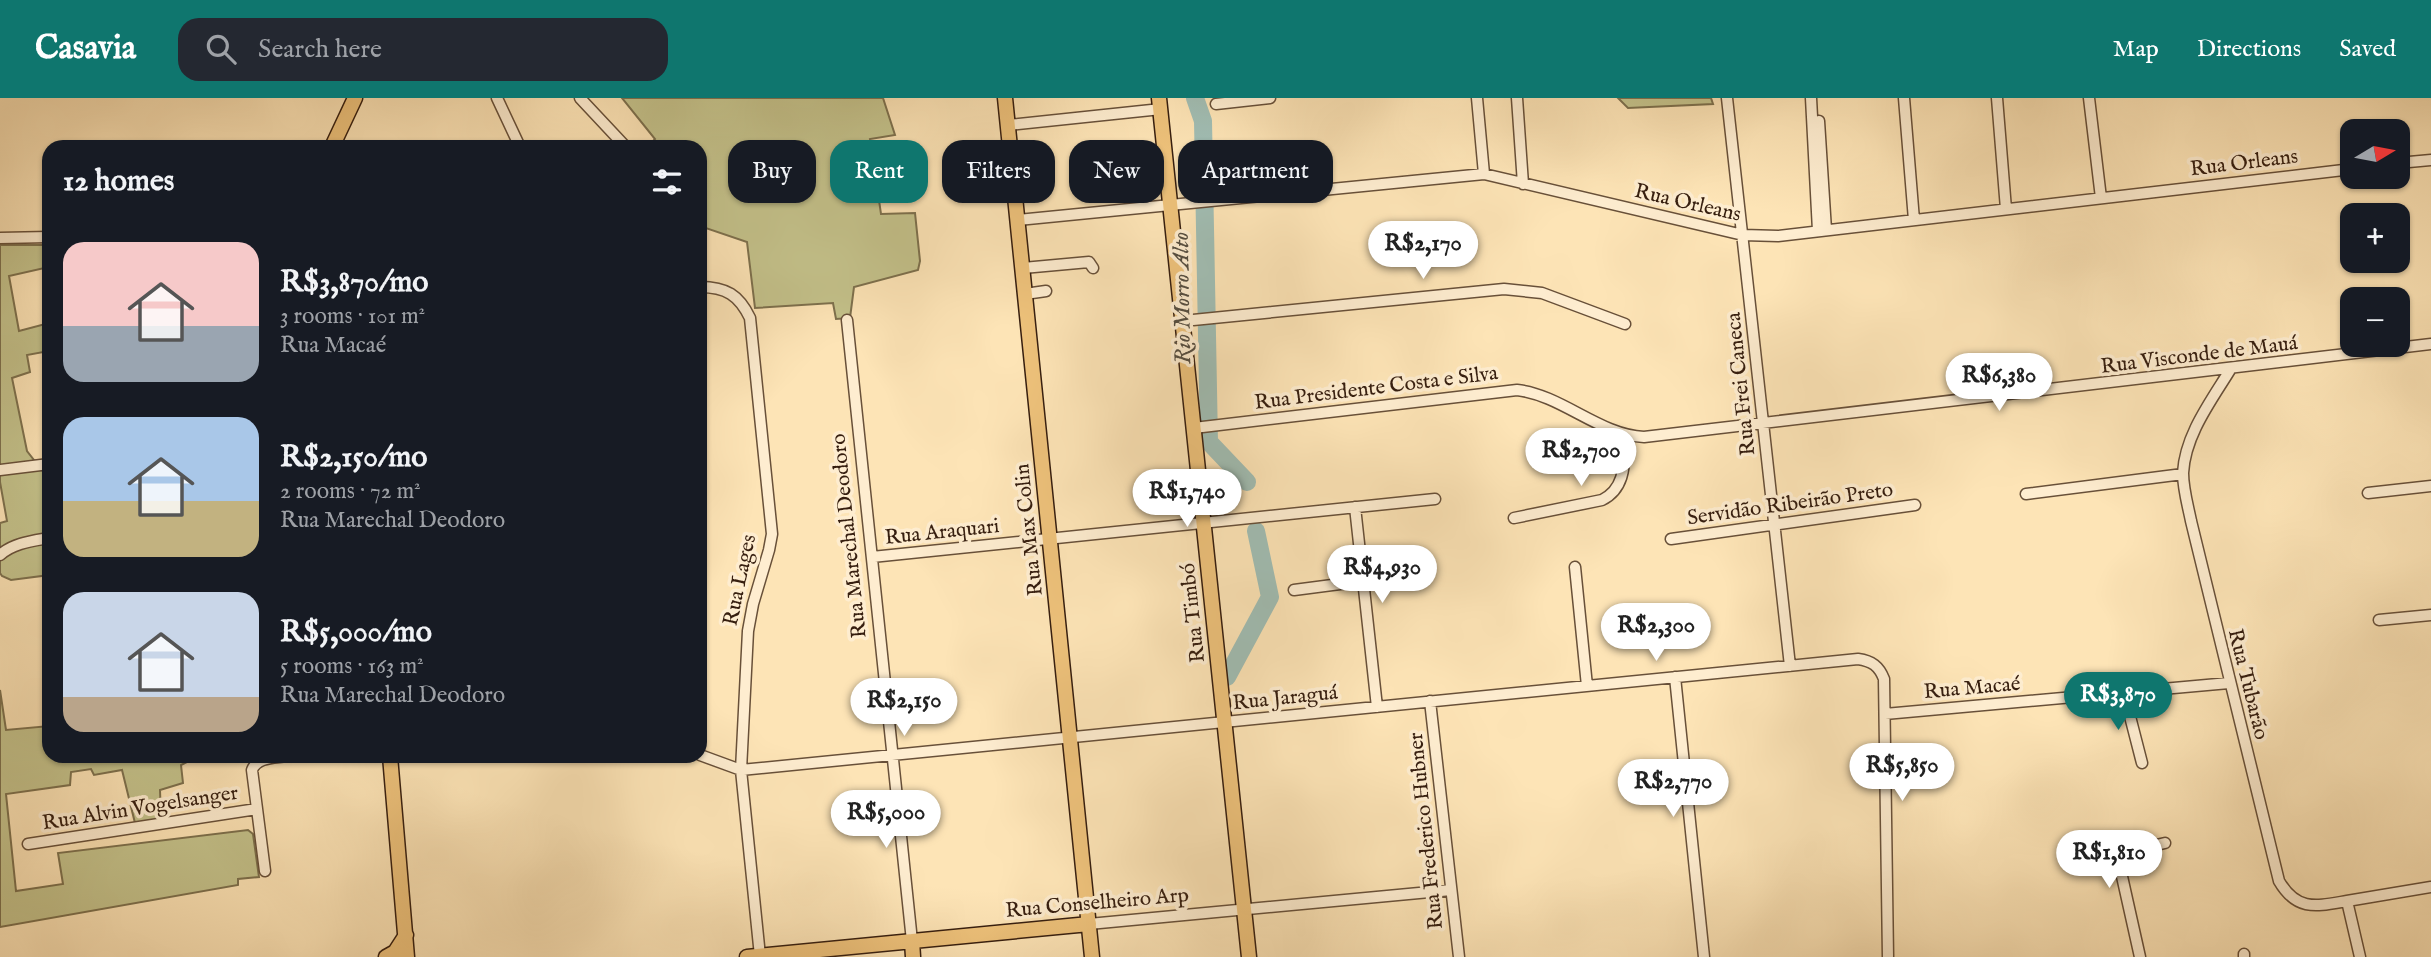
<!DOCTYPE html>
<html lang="en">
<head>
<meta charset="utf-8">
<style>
	body { margin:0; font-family:"IM FELL English",serif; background:#242831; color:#f1f3f6; height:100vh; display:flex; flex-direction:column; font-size:26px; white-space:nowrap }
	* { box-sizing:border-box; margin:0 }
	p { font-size:23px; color:#9ea1a6 }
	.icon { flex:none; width:38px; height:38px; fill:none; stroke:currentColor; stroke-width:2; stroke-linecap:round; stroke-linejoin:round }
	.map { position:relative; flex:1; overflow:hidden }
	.details { position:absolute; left:42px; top:42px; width:665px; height:623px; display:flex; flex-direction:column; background:#171b24; border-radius:21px; box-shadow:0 2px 5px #0004 }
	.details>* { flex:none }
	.top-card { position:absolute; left:728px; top:42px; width:665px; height:63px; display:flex; gap:14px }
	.needle { width:46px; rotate:80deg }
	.buttons { position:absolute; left:2340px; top:21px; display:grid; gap:14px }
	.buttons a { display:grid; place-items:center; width:70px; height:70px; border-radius:14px; background:#171b24; box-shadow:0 2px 5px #0004; font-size:35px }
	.price { position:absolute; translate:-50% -60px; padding:0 16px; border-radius:24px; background:#fff; color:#222; font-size:23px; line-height:46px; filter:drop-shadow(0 2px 4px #0008) }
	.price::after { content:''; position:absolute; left:50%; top:42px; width:21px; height:16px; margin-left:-10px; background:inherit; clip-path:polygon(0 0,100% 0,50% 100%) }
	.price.current { background:#0f766e; color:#fff }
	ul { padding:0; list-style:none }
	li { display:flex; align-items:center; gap:21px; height:175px; padding:0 21px }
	li span { display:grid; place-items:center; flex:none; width:196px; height:140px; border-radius:21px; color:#555 }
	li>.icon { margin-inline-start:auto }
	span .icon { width:84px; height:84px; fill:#fffc; stroke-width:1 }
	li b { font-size:30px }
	h2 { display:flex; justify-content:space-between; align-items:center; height:84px; padding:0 21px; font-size:30px }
	.tag { padding:0 24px; border-radius:21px; background:#171b24; box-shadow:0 2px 5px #0004; font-size:24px; line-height:63px }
	.tag.current { background:#0f766e; color:#fff }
	header { display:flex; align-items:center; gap:42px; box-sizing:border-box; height:98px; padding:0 35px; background:#0f766e; color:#fff }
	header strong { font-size:33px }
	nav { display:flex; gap:38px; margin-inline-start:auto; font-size:24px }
	.search { width:490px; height:63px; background:#242831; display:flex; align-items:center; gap:18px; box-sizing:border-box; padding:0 24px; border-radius:21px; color:#9ea1a6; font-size:26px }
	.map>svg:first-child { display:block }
</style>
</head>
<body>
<header>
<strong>Casavia</strong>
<div class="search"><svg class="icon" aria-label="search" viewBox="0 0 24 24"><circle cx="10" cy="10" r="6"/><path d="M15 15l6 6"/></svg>Search here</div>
<nav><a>Map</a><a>Directions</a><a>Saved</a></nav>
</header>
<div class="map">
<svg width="2431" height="859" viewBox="0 0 2431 859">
	<rect width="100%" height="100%" fill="#fde4b6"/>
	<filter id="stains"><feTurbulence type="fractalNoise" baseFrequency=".00286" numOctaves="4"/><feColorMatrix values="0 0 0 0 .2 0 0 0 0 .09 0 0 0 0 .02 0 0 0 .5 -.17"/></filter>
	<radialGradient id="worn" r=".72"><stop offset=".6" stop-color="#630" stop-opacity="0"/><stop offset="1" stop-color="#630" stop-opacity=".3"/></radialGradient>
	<path fill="#c4c28b" stroke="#7d704d" stroke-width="2" d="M622,0H883L895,37L870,41L881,116L915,115L920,163L918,172L854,189L850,220L836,221L833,205L755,210L747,144L703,129L700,131V49H648L655,41Z
		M1618,0H1711L1713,6L1628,10Z
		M0,147H49V169L9,178L19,233L49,225V253L27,257L30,274L12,280L27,353L45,376H49V477L11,482L2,478L0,475V425L7,423L0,384Z
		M0,592L6,632L49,628V658H199L181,667L183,685L160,692L161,721L135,725L122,672L94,677L91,671L71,674L70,687L6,696L16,793L63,786L58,755L248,732L253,736L259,779L238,781V787L0,829Z"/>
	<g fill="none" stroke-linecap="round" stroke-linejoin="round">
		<path stroke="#a1beb4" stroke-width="18" d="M1195,0L1203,23L1209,344L1247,384
			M1227,579L1270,499L1256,433"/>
		<g stroke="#685039" stroke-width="13">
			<path id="minor" d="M497,0L520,49
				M580,0L624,47
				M1477,0L1484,76
				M1517,0L1523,86
				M1727,0L1790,568
				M1811,0L1818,133
				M1904,0L1914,122
				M1997,0L2006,111
				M2089,0L2101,100
				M1216,6L1270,0
				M1819,23L1826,132
				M1008,27L1161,11
				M2398,65L2431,62
				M1018,122L1484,76L1743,137L1778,138L2352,71
				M0,140L49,139
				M1023,170L1089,164L1093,170
				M700,189C726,189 739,197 750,220L772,436L769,452L753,506L748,533L741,672L760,858
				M1025,196L1046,193
				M847,222L912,843
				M1183,223L1504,191L1542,195L1625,226
				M2230,272C2211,303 2185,337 2183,375C2183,391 2188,408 2191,423L2279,783C2297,814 2317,808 2347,803L2360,859
				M1194,330L1517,292C1562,297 1599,337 1644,339L2431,246
				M0,372L49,366
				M2368,395L2431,388
				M2026,396L2183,376
				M1355,409L1377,609
				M1514,420L1602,402C1627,390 1624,362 1626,337
				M1671,441L1915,407
				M0,457C13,445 32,443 49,440
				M872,459L1435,401
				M1575,469L1587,588
				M1294,492L1363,483
				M2379,522L2431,517
				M1675,579L1704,859
				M2124,595L2142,665
				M1430,603L1459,859
				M1885,616L2229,585
				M700,657L741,672L1858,561C1872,563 1879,568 1884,581L1888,859
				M28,746L257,711
				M2117,756L2140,859
				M2070,767L2165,745
				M265,773L252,672C257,659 274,660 286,658
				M2347,803L2431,789
				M1089,826L1451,792
				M2244,856V859"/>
		</g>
		<g stroke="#361e0f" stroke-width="17">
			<path id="major" d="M1005,0L1092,859
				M1159,0L1249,859
				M332,49L355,0
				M390,658L407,859
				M912,843L913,859
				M386,859L395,854L406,837
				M747,859L1089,826"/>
		</g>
		<use href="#minor" stroke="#feedd0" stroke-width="10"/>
		<use href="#major" stroke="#eec27b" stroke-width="14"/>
	</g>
	<g text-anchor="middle" stroke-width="7" stroke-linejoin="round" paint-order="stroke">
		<g font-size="21" fill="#361e0f" stroke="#feedd0">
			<text transform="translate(2244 64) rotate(-7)" y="7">Rua Orleans</text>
			<text transform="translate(1688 104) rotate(13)" y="7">Rua Orleans</text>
			<text transform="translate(2199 256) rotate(-7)" y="7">Rua Visconde de Mauá</text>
			<text transform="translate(1740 286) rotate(-96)" y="7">Rua Frei Caneca</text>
			<text transform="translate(1376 289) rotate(-7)" y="7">Rua Presidente Costa e Silva</text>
			<text transform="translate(1790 405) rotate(-8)" y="7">Servidão Ribeirão Preto</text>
			<text transform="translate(1028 432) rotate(-96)" y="7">Rua Max Colin</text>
			<text transform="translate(942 433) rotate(-6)" y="7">Rua Araquari</text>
			<text transform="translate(848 438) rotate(-96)" y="7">Rua Marechal Deodoro</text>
			<text transform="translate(739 482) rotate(-78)" y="7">Rua Lages</text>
			<text transform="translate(1192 515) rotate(-96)" y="7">Rua Timbó</text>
			<text transform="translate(2249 586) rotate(76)" y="7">Rua Tubarão</text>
			<text transform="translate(1972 589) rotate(-5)" y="7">Rua Macaé</text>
			<text transform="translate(1285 599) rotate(-6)" y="7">Rua Jaraguá</text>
			<text transform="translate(140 709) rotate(-9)" y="7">Rua Alvin Vogelsanger</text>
			<text transform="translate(1425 733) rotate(-96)" y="7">Rua Frederico Hubner</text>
			<text transform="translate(1097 804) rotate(-5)" y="7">Rua Conselheiro Arp</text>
		</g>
		<g font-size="23" font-style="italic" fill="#564e41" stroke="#feedd0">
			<text transform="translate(1181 200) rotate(-91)" y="8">Rio Morro Alto</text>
		</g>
	</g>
	<rect width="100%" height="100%" filter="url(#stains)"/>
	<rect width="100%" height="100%" fill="url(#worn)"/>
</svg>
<div class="buttons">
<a><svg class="needle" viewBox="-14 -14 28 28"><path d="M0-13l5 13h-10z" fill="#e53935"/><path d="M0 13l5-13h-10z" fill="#9ea1a6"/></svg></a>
<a>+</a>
<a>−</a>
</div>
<b class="price" style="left:1423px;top:183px">R$2,170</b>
<b class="price" style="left:1999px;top:315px">R$6,380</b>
<b class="price" style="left:1581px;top:390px">R$2,700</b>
<b class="price" style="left:1187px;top:431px">R$1,740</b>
<b class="price" style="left:1382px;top:507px">R$4,930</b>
<b class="price" style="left:1656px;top:565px">R$2,300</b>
<b class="price current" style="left:2118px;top:634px">R$3,870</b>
<b class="price" style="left:904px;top:640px">R$2,150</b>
<b class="price" style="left:1902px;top:705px">R$5,850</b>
<b class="price" style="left:1673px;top:721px">R$2,770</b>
<b class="price" style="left:886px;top:752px">R$5,000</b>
<b class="price" style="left:2109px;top:792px">R$1,810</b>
<div class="top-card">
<a class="tag">Buy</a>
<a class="tag current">Rent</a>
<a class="tag">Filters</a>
<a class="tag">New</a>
<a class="tag">Apartment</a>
</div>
<section class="details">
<h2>12 homes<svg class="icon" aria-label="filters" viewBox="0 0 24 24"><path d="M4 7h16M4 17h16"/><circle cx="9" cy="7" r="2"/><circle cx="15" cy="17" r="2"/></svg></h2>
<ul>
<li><span style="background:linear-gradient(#f6c9c9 60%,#9aa5b1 0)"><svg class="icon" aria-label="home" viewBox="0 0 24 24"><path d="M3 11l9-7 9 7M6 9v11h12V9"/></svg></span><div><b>R$3,870/mo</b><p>3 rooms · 101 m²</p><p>Rua Macaé</p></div></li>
<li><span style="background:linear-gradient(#a9c7e8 60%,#c2b280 0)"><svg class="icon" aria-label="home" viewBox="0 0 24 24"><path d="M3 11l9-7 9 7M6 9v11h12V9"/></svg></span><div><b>R$2,150/mo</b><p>2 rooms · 72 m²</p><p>Rua Marechal Deodoro</p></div></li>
<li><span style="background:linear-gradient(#c9d6e8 75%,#b9a48a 0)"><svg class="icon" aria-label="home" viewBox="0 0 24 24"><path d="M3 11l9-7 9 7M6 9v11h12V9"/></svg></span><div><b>R$5,000/mo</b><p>5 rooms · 163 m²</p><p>Rua Marechal Deodoro</p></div></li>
</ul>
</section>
</div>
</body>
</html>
